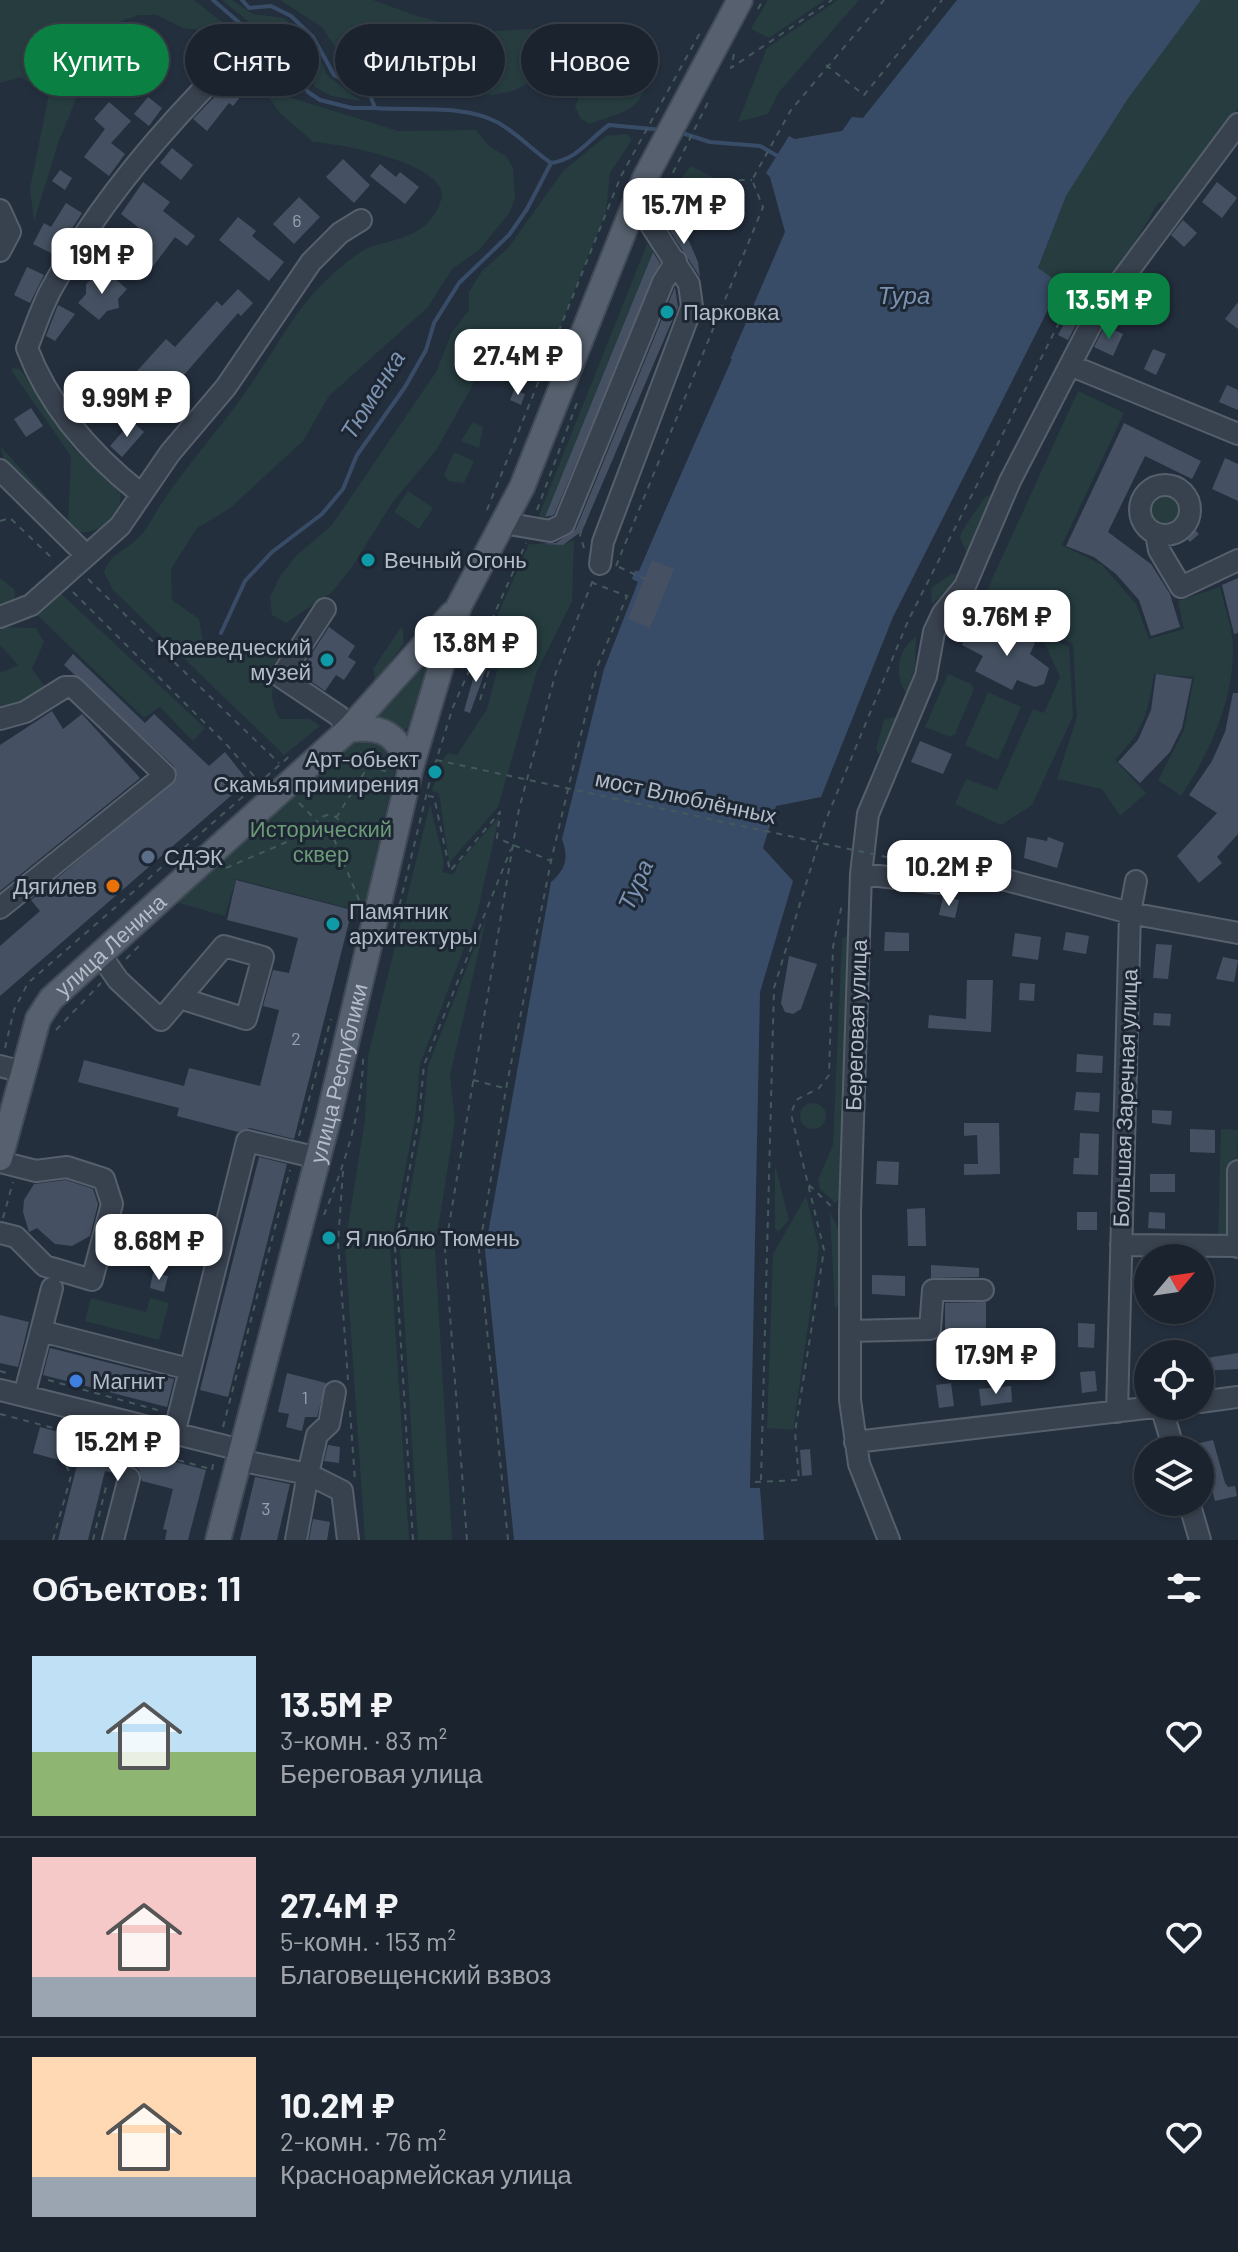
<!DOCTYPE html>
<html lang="ru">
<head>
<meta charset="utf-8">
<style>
	body { margin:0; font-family:Barlow,sans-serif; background:#282f3a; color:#f1f3f6; height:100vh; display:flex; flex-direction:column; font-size:30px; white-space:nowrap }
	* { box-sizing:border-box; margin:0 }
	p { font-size:26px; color:#a0a4aa }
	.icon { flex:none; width:44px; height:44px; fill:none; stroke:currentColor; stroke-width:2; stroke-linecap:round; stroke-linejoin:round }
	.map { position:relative; height:1540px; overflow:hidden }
	.sheet { display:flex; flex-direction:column; background:#1b232e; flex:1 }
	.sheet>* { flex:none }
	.banner { position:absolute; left:24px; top:24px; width:800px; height:72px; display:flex; gap:16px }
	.needle { width:52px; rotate:61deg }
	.fabs { position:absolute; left:1134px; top:1244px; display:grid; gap:16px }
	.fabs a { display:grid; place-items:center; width:80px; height:80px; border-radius:50%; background:#1b232e; box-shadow:0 2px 6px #0004,0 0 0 2px #39404a; font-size:40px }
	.price { position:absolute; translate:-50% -68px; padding:0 18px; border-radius:16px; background:#fff; color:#222; font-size:26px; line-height:52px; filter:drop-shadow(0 2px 4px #0008) }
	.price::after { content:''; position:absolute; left:50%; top:48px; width:24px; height:18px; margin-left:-12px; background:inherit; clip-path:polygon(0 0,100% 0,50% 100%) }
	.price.on { background:#0b8043; color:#fff }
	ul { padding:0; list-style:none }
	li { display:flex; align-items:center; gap:24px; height:200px; padding:0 32px }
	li+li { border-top:2px solid #39404a }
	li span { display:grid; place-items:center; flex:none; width:224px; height:160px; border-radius:0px; color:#555 }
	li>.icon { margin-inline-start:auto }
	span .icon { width:96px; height:96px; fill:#fffc; stroke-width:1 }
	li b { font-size:34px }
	h2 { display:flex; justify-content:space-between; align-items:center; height:96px; padding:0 32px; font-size:34px }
	.tag { padding:0 28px; border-radius:36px; background:#1b232e; box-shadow:0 2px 6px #0004,0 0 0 2px #39404a; font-size:28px; line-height:72px }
	.tag.on { background:#0b8043; color:#fff }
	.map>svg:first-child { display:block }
</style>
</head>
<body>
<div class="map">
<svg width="1238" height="1540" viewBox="0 0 1238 1540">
	<rect width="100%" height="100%" fill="#242f3e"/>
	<path fill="#263c3f" d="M0,0H194L242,38L261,74L276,93L398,131L476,130L490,147L506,156L513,168L515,197L510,212L479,250L452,269L428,307L329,396L303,441L229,509L197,528L171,569L172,600L199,619L203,642C241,673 247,641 284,657C273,681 266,695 280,719H310L320,726L284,755L113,590L104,573C109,554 125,551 137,539C147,531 154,515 161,504C187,465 218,431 245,393C276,350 298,301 340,268C349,260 364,248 376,245C404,238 431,232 441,200C453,164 337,143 313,142L280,113L249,70L201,30L183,28L157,15H139L122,21L101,39L84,62L87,73L58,143L34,222L30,189L49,94L20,77L0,83Z
		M222,0H232L253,14L284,18L315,47L327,75L361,101L332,96L315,87L291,48L269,38Z
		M280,0H373L417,16L479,32L548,28L567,31L594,41L636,67L644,80C646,112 614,114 590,124L581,119L575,106L586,84L585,76L570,69L554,70L513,91L493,95L449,92L417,95L386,88L363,80L351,71L322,27Z
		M768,0H825L769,38L751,29Z
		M838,0H859L779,92L768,114L738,122L767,48Z
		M1200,0H1238V109L1183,184L1170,199L1158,203L1104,295L1061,284L1038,268L1066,196L1127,100Z
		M627,134L632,140L610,173L606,211L547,360L531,377H512L491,369L476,379L437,449L392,503L350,570L331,593L286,623L272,615L270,597L280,576L297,555L332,525L436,372L452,332L469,310V292L482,271L508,248L563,171L606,136Z
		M691,166L719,180L698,223L677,218L666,198Z
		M647,244L654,249L544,519L538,518Z
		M14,368L20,369L74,449L120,492C124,514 101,534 80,532L68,523L71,456L11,370Z
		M1078,391L1124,413L1062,545L1102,565L1136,604L1149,639L1184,629L1178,601L1220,587C1224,606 1233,629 1233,648C1233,702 1210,752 1181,796L1158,780L1184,730L1194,677L1154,674C1147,715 1145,728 1115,760L1146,793L1120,816L1102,789L1057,779L1077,717L1073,644L983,599Z
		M473,422L483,427L479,448L461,441Z
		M0,446L55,506H51L6,465Z
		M454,452L474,461L464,483L449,481L444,475Z
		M408,491L433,508L419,529L394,512Z
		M1147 511a17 17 0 1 1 34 0a17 17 0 1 1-34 0Z
		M992,494L967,554L960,537L962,531L985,497Z
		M574,540L572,601L537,671L498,807L449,863L439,793L432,791L441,762L448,753L457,755L487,709L500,659L488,640L490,633L529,544L563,545Z
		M952,574H957L950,589L932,604L931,588Z
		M0,578L15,590L14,607L0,611Z
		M55,588L205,728L193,741L160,707L144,718L33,611Z
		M402,626L404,643L375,682L373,669Z
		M0,627L36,628L44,642L32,669L44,685L28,702L0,710V673L18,665L0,645Z
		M1040,633L1069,647L1073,716L1032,805L1001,825L955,804L966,779L997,790L1033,709L1044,713L1060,677Z
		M916,637L915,669L906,693C894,676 897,649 916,637Z
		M428,660L408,728L400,731L377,716Z
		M948,674L971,684L974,689L955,734L950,737L925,727Z
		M988,692L1021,707L998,760L965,745Z
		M897,716L879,755L876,749L884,720Z
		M369,734L395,756L396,765L363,912L236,879L225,916L172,901L352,738Z
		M430,804L444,862L442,872L454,875L457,865L499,817L477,914L420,1064L415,1118L390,1249L409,1540H365L345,1245L365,1119L368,1056Z
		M487,916L450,1075L455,1121L435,1248L452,1540H418L400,1249L423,1119L428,1066Z
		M849,934L840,1198L835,1203L820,1189L818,1180L833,1145L842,939Z
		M800 1116a13 13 0 1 1 26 0a13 13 0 1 1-26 0Z
		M1221,1129L1238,1130L1236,1243H1218Z
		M775,1165L789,1220L778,1232L775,1228Z
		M806,1196L819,1248L793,1430L767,1428L773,1254Z
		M830,1212L839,1231L841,1302L835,1309Z
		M91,1298L146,1312L150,1298L169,1303L159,1340L85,1321Z"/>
	<path fill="#394c67" d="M957,0H1201L1127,100L1066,196L1038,268L1061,284L893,617L821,797L776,806L763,848L793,881L760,992L750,1488H760L764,1540H514L485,1250L551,882C566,869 569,858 562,839L604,669L638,582L632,579L635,570L639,571L785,232L770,177L766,173L789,136L795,139L842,131L852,117L863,118Z"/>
	<path fill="#242f3e" d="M728,359H732L638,571L635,570Z"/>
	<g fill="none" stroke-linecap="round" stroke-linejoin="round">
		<path stroke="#394c67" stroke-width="4" d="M213,0L242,25L261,49L283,56L308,92L320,100L352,108H374
			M242,0L249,8L271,6L291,16L313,37L334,75L370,95L375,108C412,111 463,104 497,122C517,133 532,150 551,163
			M679,132L710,142L760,146L781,158
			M221,633L245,581L272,552L322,514L343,489L357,455L405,387L426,350L434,323L459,283L509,235L527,209L551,163C578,159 588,140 609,125L663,130"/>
	</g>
	<path fill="#455162" d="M142,41L168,57L159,72L144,63L140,69L129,62Z
		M232,79L246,90L233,106L229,103L207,131L193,119Z
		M148,97L162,108L149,126L134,114Z
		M109,102L131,121L111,143L125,154L109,176L84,157L105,129L94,119Z
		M172,148L193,165L181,180L160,163Z
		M343,159L370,185L354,203L326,177Z
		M380,164L396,177L400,172L419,187L405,204L370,176Z
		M60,170L72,178L65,190L52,181Z
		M143,182L170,202L163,211L195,236L187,246L175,237L145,277L125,263L147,234L121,214Z
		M1217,182L1237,198L1222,218L1202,202Z
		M299,197L320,217L294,244L273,224Z
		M66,203L82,213L55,255L33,244L44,223L51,227Z
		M659,214L689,241L698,262L700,277Z
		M238,217L256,231L252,236L284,262L269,281L219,240Z
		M1183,220L1197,233L1184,247L1171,235Z
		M653,252L660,263L554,515L545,517Z
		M27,267L44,275L30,303L14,295Z
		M106,271L127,289L118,299L119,308L107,311L99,320L78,303L86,294V284L92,279L98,281Z
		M675,287L678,307L582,531L563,545L538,544L556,543L576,529Z
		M238,289L253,303L241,316L238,313L156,407L128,381L166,339L175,347L217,301L222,306Z
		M1238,302V329L1225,319Z
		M58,305L75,314L55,341L46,336Z
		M1069,314L1079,319L1068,340L1058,335Z
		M1105,326L1123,334L1113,356L1094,347Z
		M1153,349L1166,354L1156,375L1144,369Z
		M1227,385L1238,390V410L1219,402Z
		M514,390L525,394L521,405L510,400Z
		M31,408L43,426L26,437L14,419Z
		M132,421L144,432L122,457L110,446Z
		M1124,423L1201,461L1192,479L1145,456L1108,532L1151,564L1170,594L1180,627L1151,636L1139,600L1116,574L1094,557L1066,546Z
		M1225,458L1238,464V501L1212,489Z
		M1190,525L1199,534L1190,542L1181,533Z
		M652,560L674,569L650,628L628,619Z
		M1238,578V633L1234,634L1222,585Z
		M997,625L1035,643L1030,654L1049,668L1044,684L1035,687L1017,680L1012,690L975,671L983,656L962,645L970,629L990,639Z
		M329,627L355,646L348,657L356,662L344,680L336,675L325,691L299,673Z
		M73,654L145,723L154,714L209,766L225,752L248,781L0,996V946L40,911L31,900L177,778L174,766L64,665Z
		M479,658L489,661L470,713L464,711Z
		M1156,674L1192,679L1182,728L1170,752L1140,783L1118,762L1138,740L1151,710Z
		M1233,693H1238V834L1217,857L1222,863L1199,883L1177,856L1217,813L1189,795L1212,761L1225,732Z
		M52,711L63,729L82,714L140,778L0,891V745Z
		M920,741L952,754L943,774L911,762Z
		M1027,837L1047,841L1048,837L1064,843L1057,868L1024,858Z
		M236,880L352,910L294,1139L250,1128L238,1132L177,1116L179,1108L78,1082L84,1060L184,1086L189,1068L260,1086L279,1010L263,1006L273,970L289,973L298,938L227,920Z
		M943,897L959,900L955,918L939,915Z
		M885,932L909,933V951H884Z
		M1066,932L1089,936L1086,954L1063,950Z
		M1015,933L1041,937L1038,960L1012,956Z
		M1156,944L1172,945L1168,979L1153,978Z
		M789,956L817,964L801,1009L793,1014L785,1012L781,1003Z
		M1223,957L1238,960L1234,982L1216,979Z
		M967,980H993L991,1032L928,1028L929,1015L966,1019Z
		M1020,983L1035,984L1034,1001L1019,1000Z
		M1154,1013L1171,1014L1170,1026L1153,1025Z
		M1077,1054L1103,1056L1102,1073L1076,1072Z
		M1076,1092L1100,1093L1099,1112L1074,1110Z
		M1152,1110L1172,1111L1171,1125L1152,1123Z
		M964,1123H999L1000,1174L964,1175V1164H978L977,1135L964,1136Z
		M1190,1129L1215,1130V1153L1190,1152Z
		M1080,1133L1099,1134L1098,1175L1073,1174L1074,1158H1079Z
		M259,1157L287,1164L228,1397L200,1390Z
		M877,1161L899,1162L898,1185L876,1184Z
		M1150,1174H1175V1192H1150Z
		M66,1180L93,1189L98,1204L90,1236L72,1246L55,1244L37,1228L29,1232L23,1212L24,1200L34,1184Z
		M925,1208L926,1246H908L907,1209Z
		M1077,1212H1097V1230H1077Z
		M1149,1212L1165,1213V1229L1148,1228Z
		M931,1265L979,1268V1277L931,1278Z
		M153,1273L168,1276L164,1292L150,1288Z
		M872,1275L905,1276V1296L872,1294Z
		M986,1302V1329H974L973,1363L945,1362V1303Z
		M0,1315L29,1322L18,1367L0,1363Z
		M1078,1323L1095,1324L1094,1348L1078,1347Z
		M50,1348L174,1379L167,1407L43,1375Z
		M1238,1353V1369L1200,1371V1359Z
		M1095,1371L1097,1391L1082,1393L1080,1372Z
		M287,1373L326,1383L317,1417H305L302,1431L286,1427L289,1414L278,1412Z
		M951,1383L954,1406L939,1408L936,1385Z
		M1011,1386L1012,1402L981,1406L979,1389Z
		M40,1427L123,1449L126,1460L133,1465L144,1462L149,1455L206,1470L188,1540H165L167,1530L163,1529L173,1489L142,1481L139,1469L131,1465L120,1468L117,1474L105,1471L88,1540H58L77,1465L33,1453Z
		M1213,1440L1225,1483L1228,1487L1235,1486L1237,1496L1215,1501L1206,1467L1200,1469V1443Z
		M328,1445L340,1447L339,1463L324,1461Z
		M810,1449L812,1475L802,1476L800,1450Z
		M255,1477L290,1484L277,1540H240Z
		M313,1519L330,1522L327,1540H309Z"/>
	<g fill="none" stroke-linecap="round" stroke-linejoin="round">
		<g stroke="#565f6c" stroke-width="24">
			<path id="minor" d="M0,210L10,232L0,251
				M1072,366L1238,434
				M0,470L85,554
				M1140 510a25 25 0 1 1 50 0a25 25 0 1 1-50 0Z
				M140,493C92,455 49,406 27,348C35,328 42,305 53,286C98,205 158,134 223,69
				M504,523L550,531L564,524L663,282L676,261
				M1156,534L1159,550L1181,587L1238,560
				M600,564L603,542L692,306L689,284L636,202
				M325,609L281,677L339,716L348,730
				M0,617L31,605L120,526L170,453L226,387L311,262L340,233L361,220
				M0,719L25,712L65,687H73L165,775L0,908
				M861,874L940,883L972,877L1006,880L1130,913L1238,933
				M100,954L118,980L161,1020L224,946L263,957L246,1019L180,998
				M0,1066L23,1072
				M0,1162L36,1171L67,1167L104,1179L112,1204L92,1280L45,1266L16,1237L0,1233
				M1238,1171V1247
				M1121,1245L1238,1246
				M41,1331L52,1288
				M850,1331L930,1329L933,1290H983
				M0,1390L241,1450
				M24,1396L41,1331L189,1369
				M1200,1402L1238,1397
				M1161,1406L1174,1450
				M1117,1412L1130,913L1136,881
				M174,1434L247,1141L318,1158
				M855,1442L1163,1406
				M136,1452L144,1426
				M238,1460L308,1474L317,1435L329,1424L335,1392
				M1189,1502L1200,1540
				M113,1540L129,1478
				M296,1540L308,1474L342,1491L348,1540
				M889,1540L859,1464L850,1400V1212L861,874L868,814L926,676L934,632L943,613L965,586L1010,481L1097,313L1238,124"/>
		</g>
		<g stroke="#414a57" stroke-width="28">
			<g id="major">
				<path d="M348,730C384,725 396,734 411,767"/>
				<path id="s1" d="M0,1158L38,1019L51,999L348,730L452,614"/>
				<path id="s2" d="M218,1540L329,1116L411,767L459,606L522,487L645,178L740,0"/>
			</g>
		</g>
		<path stroke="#44595c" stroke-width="2" stroke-dasharray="6 6" stroke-linecap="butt" d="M758,9L763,0
			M734,54L731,68L832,0
			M826,65L864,95L942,0
			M662,198L676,220L709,229L734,180H752
			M657,205L709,100
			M487,510L621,176L701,31
			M537,510L578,400
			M0,521L10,518L54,560
			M584,548L580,535L587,516
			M616,566L763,207L752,180L791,110L884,0
			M619,567L645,579
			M88,579L279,763
			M73,592L227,745L259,782
			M480,700L494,654L484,639
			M369,765L390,773
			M428,796L434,797L450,871L500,812L497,838L551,861
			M299,803L317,821
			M317 827a12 12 0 1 1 24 0a12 12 0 1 1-24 0Z
			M336,818L369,765L356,748
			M334,839L359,900
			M929,865L931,855L966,860
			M226,868L317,829
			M391,940L430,780L453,707L526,543
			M126,959L141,944
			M56,1030L101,983
			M5,1048L14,1010L28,983L291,755
			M473,1080L504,1088
			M299,1136L331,1019
			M343,1171L338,1242L348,1380
			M809,1185L833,1208
			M324,1215C344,1165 362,1114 363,1059
			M3,1218L13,1182
			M0,1371L10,1374
			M48,1380L161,1411
			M350,1411L355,1480
			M0,1414L122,1446
			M223,1427L290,1170
			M155,1454L211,1469
			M212,1470L214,1460
			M761,1480L774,988L825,822L908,621L1064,313
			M755,1482L799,1480L795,1432L824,1250L791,1114L796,1100L819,1088L829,1075L833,947L842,904
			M53,1540L71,1476L65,1463L74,1435
			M93,1540L106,1487
			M413,1540L395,1248L419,1118L424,1065L511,849
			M467,1540L445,1249L519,809L556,672L593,580
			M508,1540L479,1250L506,1089L551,861L597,667L627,596L593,583"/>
		<use href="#minor" stroke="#38414e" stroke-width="20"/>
		<use href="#major" stroke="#56606e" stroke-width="24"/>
		<path stroke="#44595c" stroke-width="2" stroke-dasharray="6 6" stroke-linecap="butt" d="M436,760L928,866"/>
	</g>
	<g fill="#0f9aa8" stroke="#1d2633" stroke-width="3">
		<circle cx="667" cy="312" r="8"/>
		<circle cx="368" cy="560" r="8"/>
		<circle cx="327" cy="660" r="8"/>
		<circle cx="435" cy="772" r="8"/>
		<circle cx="333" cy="924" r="8"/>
		<circle cx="329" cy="1238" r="8"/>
	</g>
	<circle fill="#5c6f8a" stroke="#1d2633" stroke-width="3" cx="148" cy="857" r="8"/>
	<circle fill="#e8710a" stroke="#1d2633" stroke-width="3" cx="113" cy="886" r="8"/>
	<circle fill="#3f7fe0" stroke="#1d2633" stroke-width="3" cx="76" cy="1381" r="8"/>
	<g text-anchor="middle" stroke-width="6" stroke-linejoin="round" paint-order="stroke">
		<g font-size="18" fill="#98a1af">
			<text x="297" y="227">6</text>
			<text x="296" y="1045">2</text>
			<text x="305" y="1404">1</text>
			<text x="266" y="1515">3</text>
		</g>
		<g font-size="22" fill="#b4bcc9" stroke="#1d2633" text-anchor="start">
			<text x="683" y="320">Парковка</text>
			<text x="384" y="568">Вечный Огонь</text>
			<text x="311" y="655" text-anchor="end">Краеведческий<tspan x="311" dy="25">музей</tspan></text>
			<text x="419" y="767" text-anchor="end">Арт-обьект<tspan x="419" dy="25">Скамья примирения</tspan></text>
			<text x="164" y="865">СДЭК</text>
			<text x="97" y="894" text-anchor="end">Дягилев</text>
			<text x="349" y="919">Памятник<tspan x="349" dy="25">архитектуры</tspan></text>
			<text x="345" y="1246">Я люблю Тюмень</text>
			<text x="92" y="1389">Магнит</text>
		</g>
		<g font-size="22" fill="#b4bcc9" stroke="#1d2633">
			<text transform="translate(686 797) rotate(12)" y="8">мост Влюблённых</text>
			<text dy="8" stroke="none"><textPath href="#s1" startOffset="248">улица Ленина</textPath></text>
			<text transform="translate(856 1025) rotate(-88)" y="8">Береговая улица</text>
			<text dy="8" stroke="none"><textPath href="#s2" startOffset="482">улица Республики</textPath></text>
			<text transform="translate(1125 1098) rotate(-88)" y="8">Большая Заречная улица</text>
		</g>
		<g font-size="22" fill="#6b9a76" stroke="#1d2633">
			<text x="321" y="837">Исторический<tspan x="321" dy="25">сквер</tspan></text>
		</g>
		<g font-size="24" font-style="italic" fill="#7c92b1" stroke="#1d2633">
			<text x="904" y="304">Тура</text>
			<text transform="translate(373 395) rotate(-58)" y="8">Тюменка</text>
			<text transform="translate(636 885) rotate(-66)" y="8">Тура</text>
		</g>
	</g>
</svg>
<div class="fabs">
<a><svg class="needle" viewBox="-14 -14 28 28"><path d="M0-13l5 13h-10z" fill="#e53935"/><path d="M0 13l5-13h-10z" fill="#a0a4aa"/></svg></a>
<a><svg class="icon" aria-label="locate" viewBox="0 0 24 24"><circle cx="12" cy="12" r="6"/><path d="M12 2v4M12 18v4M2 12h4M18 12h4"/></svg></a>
<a><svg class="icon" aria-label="layers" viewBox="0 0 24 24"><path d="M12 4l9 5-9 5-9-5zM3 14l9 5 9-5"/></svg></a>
</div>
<b class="price" style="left:684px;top:246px">15.7M ₽</b>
<b class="price" style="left:102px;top:296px">19M ₽</b>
<b class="price on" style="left:1109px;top:341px">13.5M ₽</b>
<b class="price" style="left:518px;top:397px">27.4M ₽</b>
<b class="price" style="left:127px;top:439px">9.99M ₽</b>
<b class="price" style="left:1007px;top:658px">9.76M ₽</b>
<b class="price" style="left:476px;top:684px">13.8M ₽</b>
<b class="price" style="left:949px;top:908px">10.2M ₽</b>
<b class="price" style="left:159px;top:1282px">8.68M ₽</b>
<b class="price" style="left:996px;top:1396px">17.9M ₽</b>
<b class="price" style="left:118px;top:1483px">15.2M ₽</b>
<div class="banner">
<a class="tag on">Купить</a>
<a class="tag">Снять</a>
<a class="tag">Фильтры</a>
<a class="tag">Новое</a>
</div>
</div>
<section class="sheet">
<h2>Объектов: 11<svg class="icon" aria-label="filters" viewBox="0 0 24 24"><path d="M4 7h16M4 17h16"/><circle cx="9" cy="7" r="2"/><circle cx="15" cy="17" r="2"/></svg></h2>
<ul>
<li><span style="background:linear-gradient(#bfe0f5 60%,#8fb573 0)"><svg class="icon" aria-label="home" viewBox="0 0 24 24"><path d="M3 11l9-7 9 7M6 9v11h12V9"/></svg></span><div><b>13.5M ₽</b><p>3-комн. · 83 m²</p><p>Береговая улица</p></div><svg class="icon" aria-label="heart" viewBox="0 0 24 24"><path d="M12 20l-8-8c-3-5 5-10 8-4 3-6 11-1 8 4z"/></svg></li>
<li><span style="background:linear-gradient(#f6c9c9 75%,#9aa5b1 0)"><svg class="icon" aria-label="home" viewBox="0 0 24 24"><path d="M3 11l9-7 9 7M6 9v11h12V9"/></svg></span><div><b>27.4M ₽</b><p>5-комн. · 153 m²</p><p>Благовещенский взвоз</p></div><svg class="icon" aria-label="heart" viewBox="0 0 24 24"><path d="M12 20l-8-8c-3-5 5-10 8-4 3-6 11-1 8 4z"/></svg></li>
<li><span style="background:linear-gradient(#ffd9b3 75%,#9aa5b1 0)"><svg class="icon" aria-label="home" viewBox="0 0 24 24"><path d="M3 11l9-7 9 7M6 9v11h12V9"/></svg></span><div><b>10.2M ₽</b><p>2-комн. · 76 m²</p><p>Красноармейская улица</p></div><svg class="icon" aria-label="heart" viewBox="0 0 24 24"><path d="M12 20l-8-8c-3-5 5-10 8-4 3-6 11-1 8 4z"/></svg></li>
</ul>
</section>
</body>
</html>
